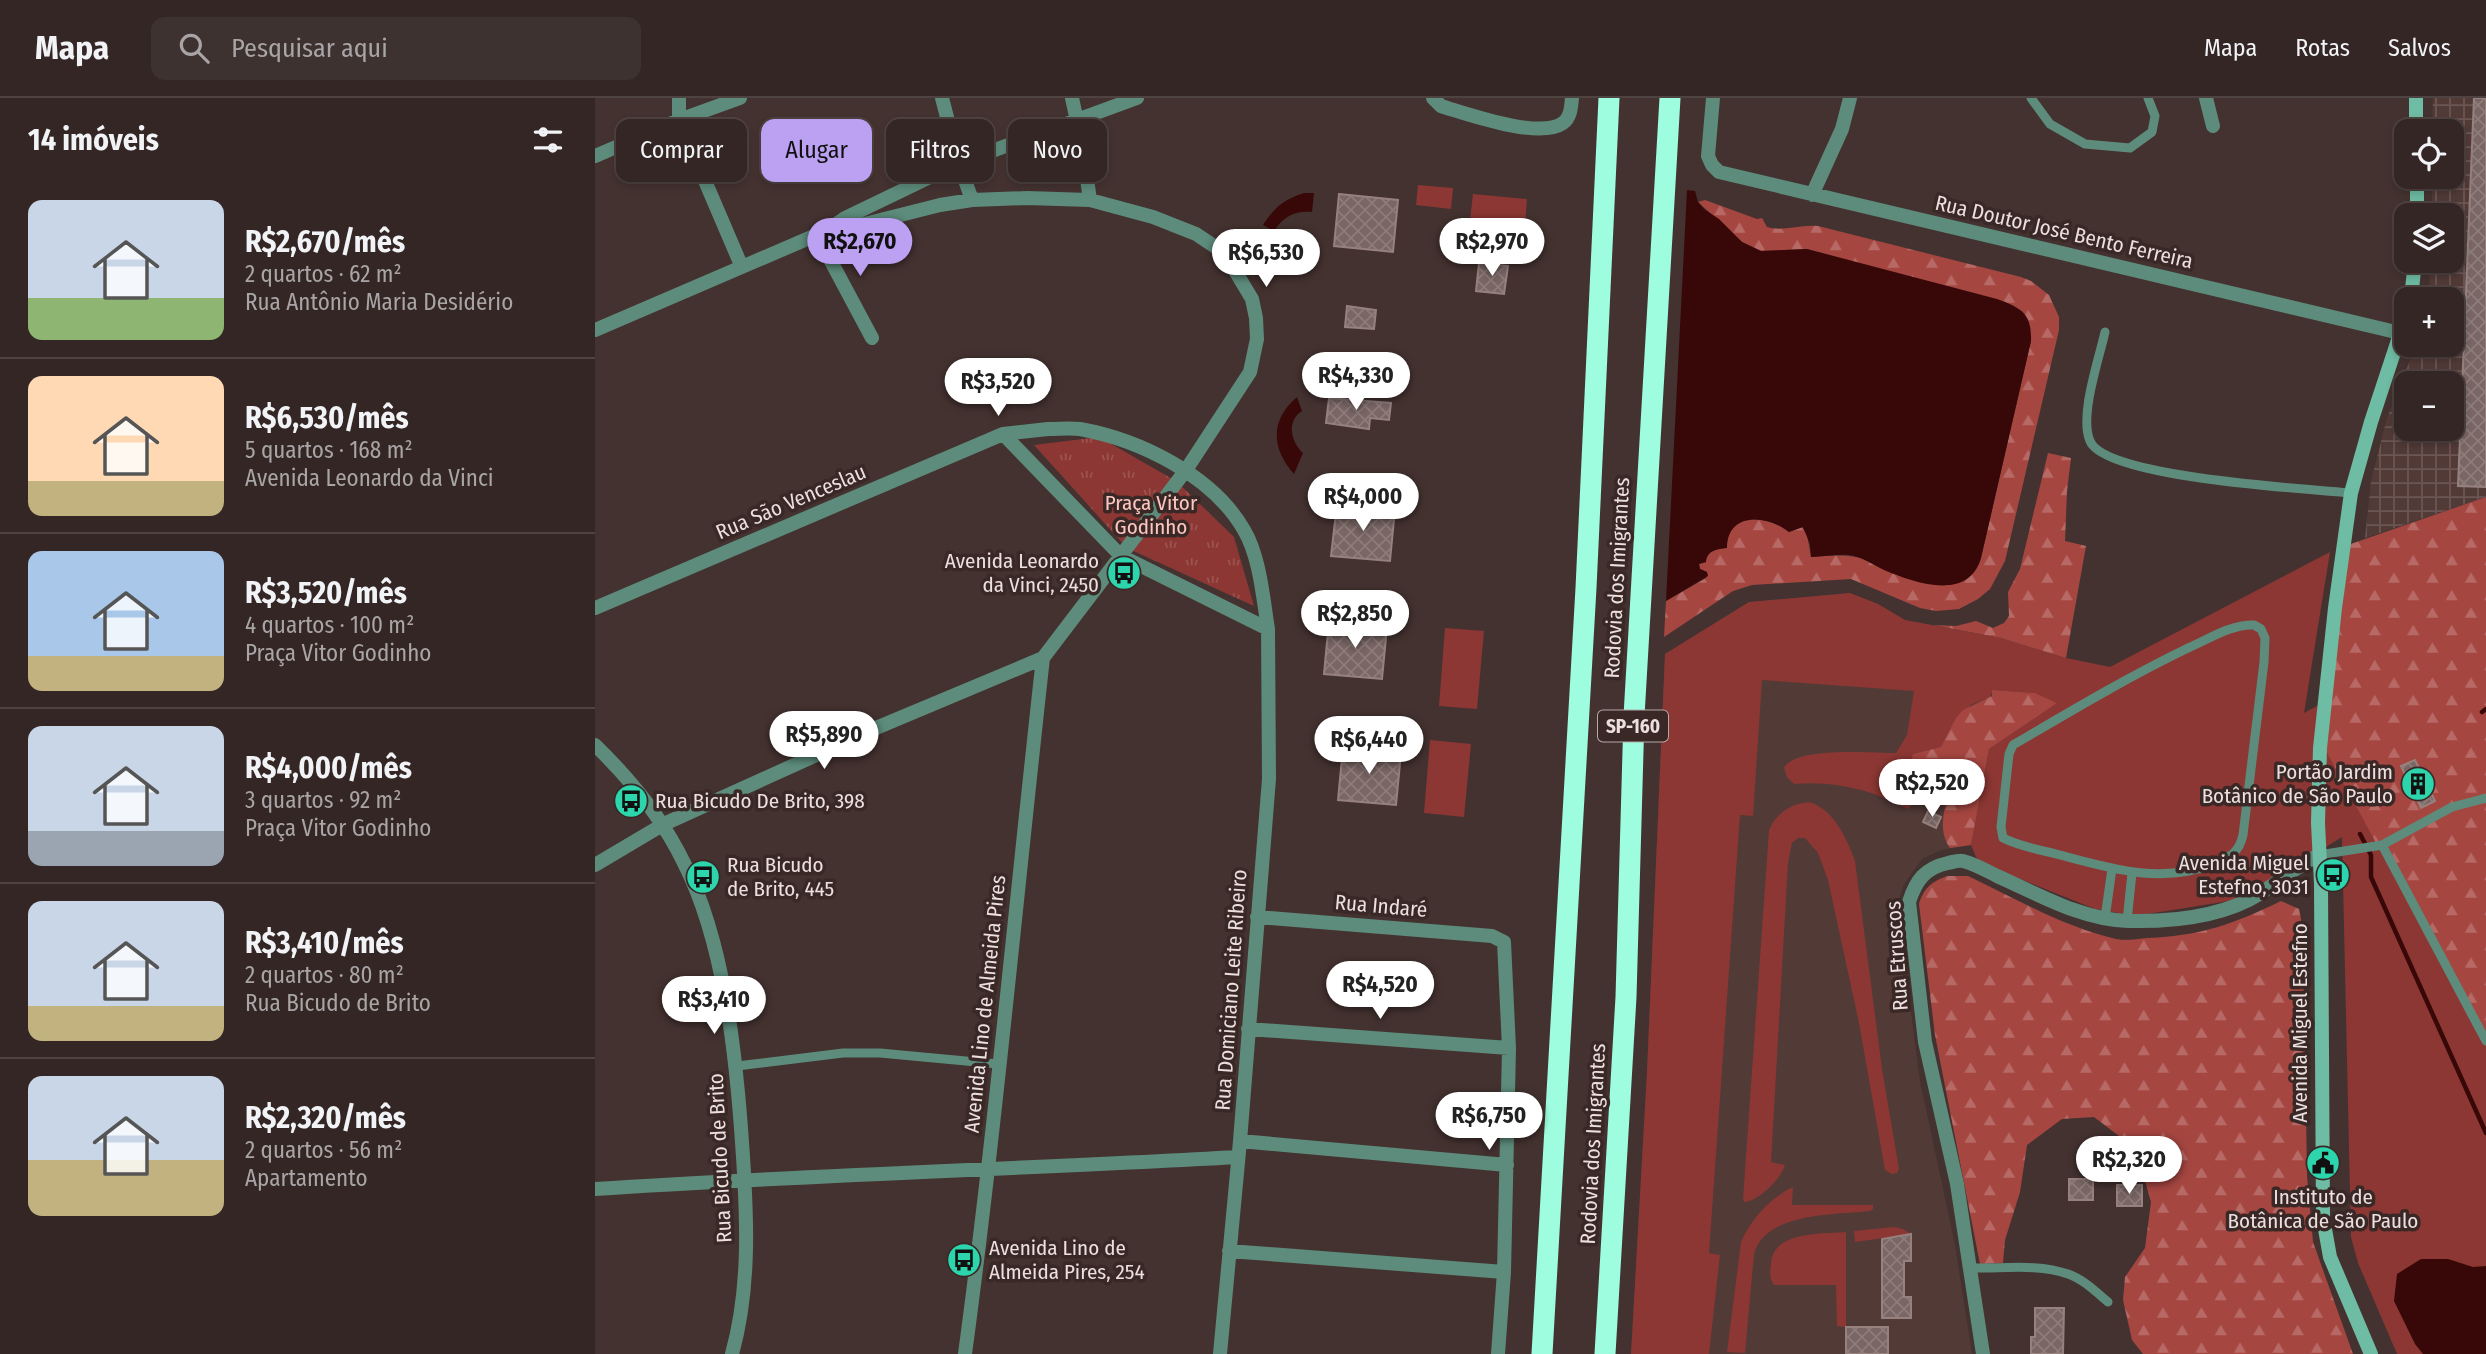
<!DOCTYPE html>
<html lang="pt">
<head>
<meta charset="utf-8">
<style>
	body { margin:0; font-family:"Fira Sans Condensed",sans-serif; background:#3e3231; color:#f1f3f6; height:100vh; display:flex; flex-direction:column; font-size:26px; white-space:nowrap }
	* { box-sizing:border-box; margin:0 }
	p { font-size:23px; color:#a9a5a6 }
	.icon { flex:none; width:38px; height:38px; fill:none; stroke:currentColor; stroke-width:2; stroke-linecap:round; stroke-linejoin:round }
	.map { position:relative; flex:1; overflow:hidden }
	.side { display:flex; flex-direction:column; background:#332624; width:595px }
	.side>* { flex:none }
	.banner { position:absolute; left:21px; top:21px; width:665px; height:63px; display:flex; gap:14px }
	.controls { position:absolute; left:1799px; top:21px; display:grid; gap:14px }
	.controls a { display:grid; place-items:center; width:70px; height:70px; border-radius:14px; background:#332624; box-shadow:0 4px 10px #0003,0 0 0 2px #4e4341; font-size:35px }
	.price { position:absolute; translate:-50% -60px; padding:0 16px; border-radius:24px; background:#fff; color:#222; font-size:23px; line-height:46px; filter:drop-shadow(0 2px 4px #0008) }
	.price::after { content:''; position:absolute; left:50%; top:42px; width:21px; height:16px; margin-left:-10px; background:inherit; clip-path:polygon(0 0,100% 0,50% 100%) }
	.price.current { background:#bca0f2; color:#111 }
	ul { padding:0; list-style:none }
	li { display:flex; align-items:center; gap:21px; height:175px; padding:0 28px }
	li+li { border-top:2px solid #4e4341 }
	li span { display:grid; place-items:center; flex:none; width:196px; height:140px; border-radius:14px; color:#555 }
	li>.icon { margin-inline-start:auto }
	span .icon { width:84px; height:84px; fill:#fffc; stroke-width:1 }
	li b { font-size:30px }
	h2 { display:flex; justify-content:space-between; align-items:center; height:84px; padding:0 28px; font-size:30px }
	.pill { padding:0 24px; border-radius:14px; background:#332624; box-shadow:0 4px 10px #0003,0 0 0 2px #4e4341; font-size:24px; line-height:63px }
	.pill.current { background:#bca0f2; color:#111 }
	header { display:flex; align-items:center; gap:42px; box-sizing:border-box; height:98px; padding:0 35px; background:#332624; border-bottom:2px solid #4e4341 }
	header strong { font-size:33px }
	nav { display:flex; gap:38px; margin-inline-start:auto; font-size:24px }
	.search { width:490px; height:63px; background:#3e3231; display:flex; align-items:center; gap:18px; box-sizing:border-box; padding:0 24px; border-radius:14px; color:#a9a5a6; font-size:26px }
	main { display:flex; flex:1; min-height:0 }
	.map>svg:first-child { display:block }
</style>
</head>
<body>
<header>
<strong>Mapa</strong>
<div class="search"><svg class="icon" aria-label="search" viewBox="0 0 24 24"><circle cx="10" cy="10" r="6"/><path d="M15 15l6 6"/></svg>Pesquisar aqui</div>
<nav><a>Mapa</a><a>Rotas</a><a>Salvos</a></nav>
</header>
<main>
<section class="side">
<h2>14 imóveis<svg class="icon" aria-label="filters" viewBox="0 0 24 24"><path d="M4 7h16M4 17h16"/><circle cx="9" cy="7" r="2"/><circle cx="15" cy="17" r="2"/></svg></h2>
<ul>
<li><span style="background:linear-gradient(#c9d6e8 70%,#8fb573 0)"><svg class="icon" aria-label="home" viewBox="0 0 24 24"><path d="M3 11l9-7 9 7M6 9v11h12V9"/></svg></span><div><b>R$2,670/mês</b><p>2 quartos · 62 m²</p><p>Rua Antônio Maria Desidério</p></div></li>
<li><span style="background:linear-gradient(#ffd9b3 75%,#c2b280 0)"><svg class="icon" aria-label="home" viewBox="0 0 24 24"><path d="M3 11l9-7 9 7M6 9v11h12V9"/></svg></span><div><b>R$6,530/mês</b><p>5 quartos · 168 m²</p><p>Avenida Leonardo da Vinci</p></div></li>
<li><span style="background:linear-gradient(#a9c7e8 75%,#c2b280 0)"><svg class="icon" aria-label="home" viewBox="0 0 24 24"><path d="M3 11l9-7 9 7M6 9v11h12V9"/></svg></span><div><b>R$3,520/mês</b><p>4 quartos · 100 m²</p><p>Praça Vitor Godinho</p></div></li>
<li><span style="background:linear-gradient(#c9d6e8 75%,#9aa5b1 0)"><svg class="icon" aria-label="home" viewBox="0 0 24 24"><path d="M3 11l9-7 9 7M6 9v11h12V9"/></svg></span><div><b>R$4,000/mês</b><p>3 quartos · 92 m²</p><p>Praça Vitor Godinho</p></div></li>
<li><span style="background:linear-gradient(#c9d6e8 75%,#c2b280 0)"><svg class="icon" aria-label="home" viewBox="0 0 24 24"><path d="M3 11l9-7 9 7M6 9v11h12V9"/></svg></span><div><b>R$3,410/mês</b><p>2 quartos · 80 m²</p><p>Rua Bicudo de Brito</p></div></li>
<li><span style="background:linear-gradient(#c9d6e8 60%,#c2b280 0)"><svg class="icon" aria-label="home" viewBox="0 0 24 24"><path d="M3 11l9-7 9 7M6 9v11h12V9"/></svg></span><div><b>R$2,320/mês</b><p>2 quartos · 56 m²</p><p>Apartamento</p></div></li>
</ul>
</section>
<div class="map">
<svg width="1891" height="1256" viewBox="0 0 1891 1256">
	<defs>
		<pattern id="industrial-grid" width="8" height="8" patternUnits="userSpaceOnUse" patternTransform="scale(1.75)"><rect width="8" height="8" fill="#523a37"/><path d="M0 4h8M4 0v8" fill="none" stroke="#6b5654"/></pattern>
		<pattern id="forest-firs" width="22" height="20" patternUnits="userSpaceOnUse" patternTransform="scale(1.75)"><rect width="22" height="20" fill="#a64641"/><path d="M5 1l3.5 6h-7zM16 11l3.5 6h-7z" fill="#b76965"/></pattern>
		<pattern id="park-tufts" width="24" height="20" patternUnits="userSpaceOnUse" patternTransform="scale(1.75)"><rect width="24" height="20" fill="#8c3733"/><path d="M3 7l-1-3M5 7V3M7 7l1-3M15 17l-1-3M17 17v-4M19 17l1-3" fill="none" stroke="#9c5450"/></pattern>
		<pattern id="building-cross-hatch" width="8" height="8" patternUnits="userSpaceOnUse" patternTransform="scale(1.75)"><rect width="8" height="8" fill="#7a6664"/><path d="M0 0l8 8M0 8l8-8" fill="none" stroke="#8d7c7a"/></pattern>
	</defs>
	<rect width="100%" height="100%" fill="#443230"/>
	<path fill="#523a37" d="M1255,495L1283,506L1310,522L1406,540L1471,560L1515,569L1394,651L1376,747L1346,752L1327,761L1309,786L1302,807L1325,983L1360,1147L1377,1256H1036L1052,974L1070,556L1154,504Z"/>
	<path fill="url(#industrial-grid)" fill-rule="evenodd" d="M1838,0H1891V399L1770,440L1776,383L1792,320L1821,247H1857V201H1834L1835,163H1857V117H1837V79H1857V33H1837ZM1811,285H1857V331H1811Z"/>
	<path fill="#8c3733" d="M823,87L858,90L856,111L821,107Z
		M878,96L932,101L930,127L875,122Z
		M1735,454L1709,615L1733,602L1891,529V1256H1802L1763,1165L1756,1139L1747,739L1670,787L1640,802L1540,818L1500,811L1388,766L1381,759L1376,747L1394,651L1461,605L1440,595L1398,592L1395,599L1376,607L1346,649L1318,656L1319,669L1327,670L1316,708L1313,711C1279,692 1238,682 1199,686L1192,679L1189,670C1200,648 1278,655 1301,655L1312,637L1319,593L1167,582L1158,718L1145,717L1114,1155L1125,1157L1114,1256H1036L1052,974L1070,556L1154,504L1255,495L1283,506L1310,522L1406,540L1471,560L1515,569Z
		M850,530L889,533L882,611L844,608Z
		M835,642L876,646L869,719L829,715Z
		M1214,704C1239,711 1252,741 1260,763L1287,971L1304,1071L1302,1075L1297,1076L1290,1072L1264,925L1233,782L1223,755L1210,740H1203L1197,745L1193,765L1176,1064L1190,1067C1186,1081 1163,1104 1149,1104L1148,1101L1174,732C1182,714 1196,706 1214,704Z
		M1198,1089L1197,1107H1278V1111L1275,1113C1241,1117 1170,1114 1159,1156L1150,1255L1132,1254L1146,1144C1156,1121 1175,1100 1198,1089Z
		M1299,1129L1308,1131L1316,1136L1260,1144L1259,1133Z
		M1251,1134V1229L1242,1228L1241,1187H1179C1174,1180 1175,1174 1176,1166C1177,1133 1227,1136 1251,1134Z"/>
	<path fill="url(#forest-firs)" d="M1110,102L1162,121L1167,120L1172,129C1188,134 1205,126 1223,128L1426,179L1436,183L1454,197L1464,219V232L1410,463L1395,491L1383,501L1364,511L1341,513L1325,510L1256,481L1157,487L1138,493L1069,539L1071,503L1111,480L1112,474L1105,471L1104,466L1111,464C1112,452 1122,452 1132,449C1131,413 1173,417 1194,434L1207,429L1212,437L1216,459C1235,458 1254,455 1271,462C1278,465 1284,470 1291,472C1322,485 1373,503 1386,460L1436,243L1428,214L1417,207L1212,151L1166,153L1147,144L1103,104Z
		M1453,355L1476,360L1472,393L1470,443L1491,448L1471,560L1406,540L1338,527L1361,528L1381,523L1398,530L1409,525L1414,518L1413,494L1425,471Z
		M1891,399V948L1728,647L1750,448Z
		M1397,592L1440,595L1462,605L1394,651L1376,747L1355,750C1339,728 1354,699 1360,675L1328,667L1327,670L1316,665L1318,656L1346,649L1361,620L1368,612L1397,598Z
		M1352,778H1373C1419,800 1471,830 1521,841C1531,843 1542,841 1553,840C1605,838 1639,826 1686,803L1704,811L1708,831L1712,1078L1718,1144L1758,1256H1548L1537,1242L1528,1202L1530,1179L1550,1150L1556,1104L1541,1051L1499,1019L1467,1021L1432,1047L1425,1094L1410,1142L1408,1165L1385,1166L1340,937L1324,806C1329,790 1336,784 1352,778Z"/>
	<path fill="url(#park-tufts)" d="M504,339L581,383L639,439L659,508L532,450L439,347Z"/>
	<path fill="#380808" d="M1092,92L1100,93L1103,104L1109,111L1124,121L1147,144L1166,153L1212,151L1402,201C1426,210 1437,215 1436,243L1386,460C1373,504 1320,485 1289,472C1277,466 1267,459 1254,457C1242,456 1228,459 1216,459L1215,446L1208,429L1194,434C1172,416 1132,414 1132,450C1122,451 1112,452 1111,464L1104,466L1105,471L1112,474L1113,478L1071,503Z
		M709,95H719L717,114C700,112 688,119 679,133L668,127C680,109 688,102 709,95Z
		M702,299L707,313C691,323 696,344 708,355L699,376C676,350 675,322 702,299Z
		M1826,1161H1853L1878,1169L1891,1168V1256H1828L1820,1246L1799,1203L1802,1176Z"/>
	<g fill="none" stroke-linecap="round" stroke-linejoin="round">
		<path stroke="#380808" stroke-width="4.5" d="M1887,614L1891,611
			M1765,736L1776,757V779L1891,1035"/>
	</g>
	<path fill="url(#building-cross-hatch)" stroke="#96817e" stroke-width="2" d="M1879,0H1891V389L1863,388Z
		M744,96L803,102L798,154L739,148Z
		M884,165L913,168L909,196L881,193Z
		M752,208L781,212L779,231L750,229Z
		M734,300L796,305L794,322L775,320L774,331L731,325Z
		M742,406L800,411L795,463L736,458Z
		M734,523L792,529L787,581L729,576Z
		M748,649L806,655L801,707L743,702Z
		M1820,662L1840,703L1826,710L1806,668Z
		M1333,713L1346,719L1341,730L1328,724Z
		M1474,1081H1498V1102H1474Z
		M1522,1087H1547V1108H1522Z
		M1316,1136V1163H1309V1199H1316V1220H1287V1141Z
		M1440,1210H1469L1468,1256H1436V1239H1440Z
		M1251,1229H1293V1256H1251Z"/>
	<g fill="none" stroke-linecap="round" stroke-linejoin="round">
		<path stroke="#5d8c7c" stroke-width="9" d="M1436,0L1455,26L1490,46L1535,50L1557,34L1560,18L1553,0
			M1510,234C1504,261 1484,318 1495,343C1510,380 1714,391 1756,395
			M1659,527L1666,531L1670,540L1669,564L1648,737C1644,755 1635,759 1619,766C1566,786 1517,771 1465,757C1446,752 1426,749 1408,740L1406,729L1414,656L1418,647C1476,613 1533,579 1593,550C1614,541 1636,526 1659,527Z
			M1787,747L1891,943
			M1724,757L1787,747L1857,709L1891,700
			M1510,820L1517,771
			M1532,823L1537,775
			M142,968L248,955H285L403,966
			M1374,1170C1406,1171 1442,1165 1473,1176C1488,1181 1501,1194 1513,1204"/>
		<path stroke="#5d8c7c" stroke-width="14" d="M84,0V22L146,167
			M347,0L364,65L377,102
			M477,0L487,46L495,102
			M838,0L846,8L855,11C880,18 945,41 968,25C976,19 976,9 977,0
			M1118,0L1113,58L1117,67L1124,74L1805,235
			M1611,0L1618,28
			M0,58L84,22L145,0
			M1217,97L1247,31L1255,0
			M222,137L277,240
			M0,232L233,132L250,120L364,65L542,0
			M453,331C464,331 475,330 485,331C546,342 618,378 649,432C665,459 668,500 673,531L526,458L408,336Z
			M0,510L408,336
			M0,647C36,682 67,719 89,765C129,843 141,957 147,1044C152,1115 156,1188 137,1256
			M0,767L69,726L281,630L448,560L591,372L655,274L662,241L661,220L657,201L639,171L622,150L601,136L558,119L495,102L432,100L377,102L345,107L250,131L233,132
			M662,819L897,838L909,844L914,950L909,1174L903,1256
			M653,931L914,950
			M645,1043L912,1067
			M0,1091C214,1077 429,1071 643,1059
			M634,1153L909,1174
			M370,1256C401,1025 422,792 448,560
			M625,1256L645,1043L674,681L673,531
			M1388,1256L1362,1086L1330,944L1314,804C1321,782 1330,770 1353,765C1358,764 1363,762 1368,763C1380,766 1392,773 1402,778C1443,796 1487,822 1533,823C1577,824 1628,819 1666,795C1686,782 1704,767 1724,757"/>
		<path stroke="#6ebca3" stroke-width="14" d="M1821,0V33
			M1822,117V79
			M1816,201L1820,163
			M1776,1256L1735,1159L1728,1120L1726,786L1723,725L1725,650L1740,510L1756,395L1776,324L1811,218"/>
		<path stroke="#9dfdde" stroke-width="21" d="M947,1256L991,490L1014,0
			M1010,1256L1031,899L1039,618L1075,0"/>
	</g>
	<defs>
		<g id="bus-disc" transform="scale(1.75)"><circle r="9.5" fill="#2cd5ab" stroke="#392826"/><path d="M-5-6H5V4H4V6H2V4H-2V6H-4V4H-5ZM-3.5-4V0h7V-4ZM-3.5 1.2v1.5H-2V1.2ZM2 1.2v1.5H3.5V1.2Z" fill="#111"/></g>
		<g id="building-disc" transform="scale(1.75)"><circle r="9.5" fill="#2cd5ab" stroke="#392826"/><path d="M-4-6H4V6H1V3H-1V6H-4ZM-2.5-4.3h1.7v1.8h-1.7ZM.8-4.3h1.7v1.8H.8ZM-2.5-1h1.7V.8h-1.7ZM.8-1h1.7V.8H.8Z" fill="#111"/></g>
		<g id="civic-disc" transform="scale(1.75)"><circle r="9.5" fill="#2cd5ab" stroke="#392826"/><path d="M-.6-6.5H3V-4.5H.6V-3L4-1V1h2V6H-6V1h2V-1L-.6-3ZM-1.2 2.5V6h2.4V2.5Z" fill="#111"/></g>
	</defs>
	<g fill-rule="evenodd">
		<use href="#bus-disc" x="529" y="475"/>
		<use href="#building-disc" x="1823" y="686"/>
		<use href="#bus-disc" x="36" y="703"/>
		<use href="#bus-disc" x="1738" y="777"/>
		<use href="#bus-disc" x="108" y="779"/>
		<use href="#civic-disc" x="1728" y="1065"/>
		<use href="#bus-disc" x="369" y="1162"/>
	</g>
	<g text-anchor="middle" stroke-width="7" stroke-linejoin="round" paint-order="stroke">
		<rect fill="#392826" stroke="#b6a9a8" stroke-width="2" x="1003" y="612.5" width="70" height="31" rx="5"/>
		<g font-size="19" font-weight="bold" fill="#ece0df">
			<text x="1038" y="635">SP-160</text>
		</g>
		<g font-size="21" fill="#ece0df" stroke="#392826">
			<text transform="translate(1469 134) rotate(13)" y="7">Rua Doutor José Bento Ferreira</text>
			<text transform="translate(196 404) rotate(-23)" y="7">Rua São Venceslau</text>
			<text transform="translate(1022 480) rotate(-87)" y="7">Rodovia dos Imigrantes</text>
			<text transform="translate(786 808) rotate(5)" y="7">Rua Indaré</text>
			<text transform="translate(1302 858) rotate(-94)" y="7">Rua Etruscos</text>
			<text transform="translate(636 892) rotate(-86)" y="7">Rua Domiciano Leite Ribeiro</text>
			<text transform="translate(390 906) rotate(-84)" y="7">Avenida Lino de Almeida Pires</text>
			<text transform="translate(1705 925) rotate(-90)" y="7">Avenida Miguel Estefno</text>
			<text transform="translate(998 1046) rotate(-87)" y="7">Rodovia dos Imigrantes</text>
			<text transform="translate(125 1060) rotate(-93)" y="7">Rua Bicudo de Brito</text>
		</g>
		<g font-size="21" fill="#fdc6c0" stroke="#392826">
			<text x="556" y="412">Praça Vitor<tspan x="556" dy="24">Godinho</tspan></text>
		</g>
		<g font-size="21" fill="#ece0df" stroke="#392826" text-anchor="end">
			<text x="504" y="470">Avenida Leonardo<tspan x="504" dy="24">da Vinci, 2450</tspan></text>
			<text x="1798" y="681">Portão Jardim<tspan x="1798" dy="24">Botânico de São Paulo</tspan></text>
			<text x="60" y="710" text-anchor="start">Rua Bicudo De Brito, 398</text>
			<text x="1714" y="772">Avenida Miguel<tspan x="1714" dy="24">Estefno, 3031</tspan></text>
			<text x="132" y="774" text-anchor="start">Rua Bicudo<tspan x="132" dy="24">de Brito, 445</tspan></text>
			<text x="1728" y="1106" text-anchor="middle">Instituto de<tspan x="1728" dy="24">Botânica de São Paulo</tspan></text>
			<text x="394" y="1157" text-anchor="start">Avenida Lino de<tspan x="394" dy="24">Almeida Pires, 254</tspan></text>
		</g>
	</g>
</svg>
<div class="controls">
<a><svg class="icon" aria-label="locate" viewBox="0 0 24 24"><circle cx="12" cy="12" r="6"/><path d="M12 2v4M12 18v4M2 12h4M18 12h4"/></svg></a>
<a><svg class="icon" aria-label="layers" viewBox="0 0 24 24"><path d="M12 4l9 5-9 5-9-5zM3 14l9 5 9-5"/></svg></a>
<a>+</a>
<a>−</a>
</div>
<b class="price current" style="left:265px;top:180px">R$2,670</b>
<b class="price" style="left:897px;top:180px">R$2,970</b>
<b class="price" style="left:671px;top:191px">R$6,530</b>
<b class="price" style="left:761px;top:314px">R$4,330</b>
<b class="price" style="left:403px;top:320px">R$3,520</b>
<b class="price" style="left:768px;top:435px">R$4,000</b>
<b class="price" style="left:760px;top:552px">R$2,850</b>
<b class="price" style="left:229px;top:673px">R$5,890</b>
<b class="price" style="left:774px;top:678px">R$6,440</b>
<b class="price" style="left:1337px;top:721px">R$2,520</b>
<b class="price" style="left:785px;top:923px">R$4,520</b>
<b class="price" style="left:119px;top:938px">R$3,410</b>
<b class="price" style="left:894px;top:1054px">R$6,750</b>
<b class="price" style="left:1534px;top:1098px">R$2,320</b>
<div class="banner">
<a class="pill">Comprar</a>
<a class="pill current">Alugar</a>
<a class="pill">Filtros</a>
<a class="pill">Novo</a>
</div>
</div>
</main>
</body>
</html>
